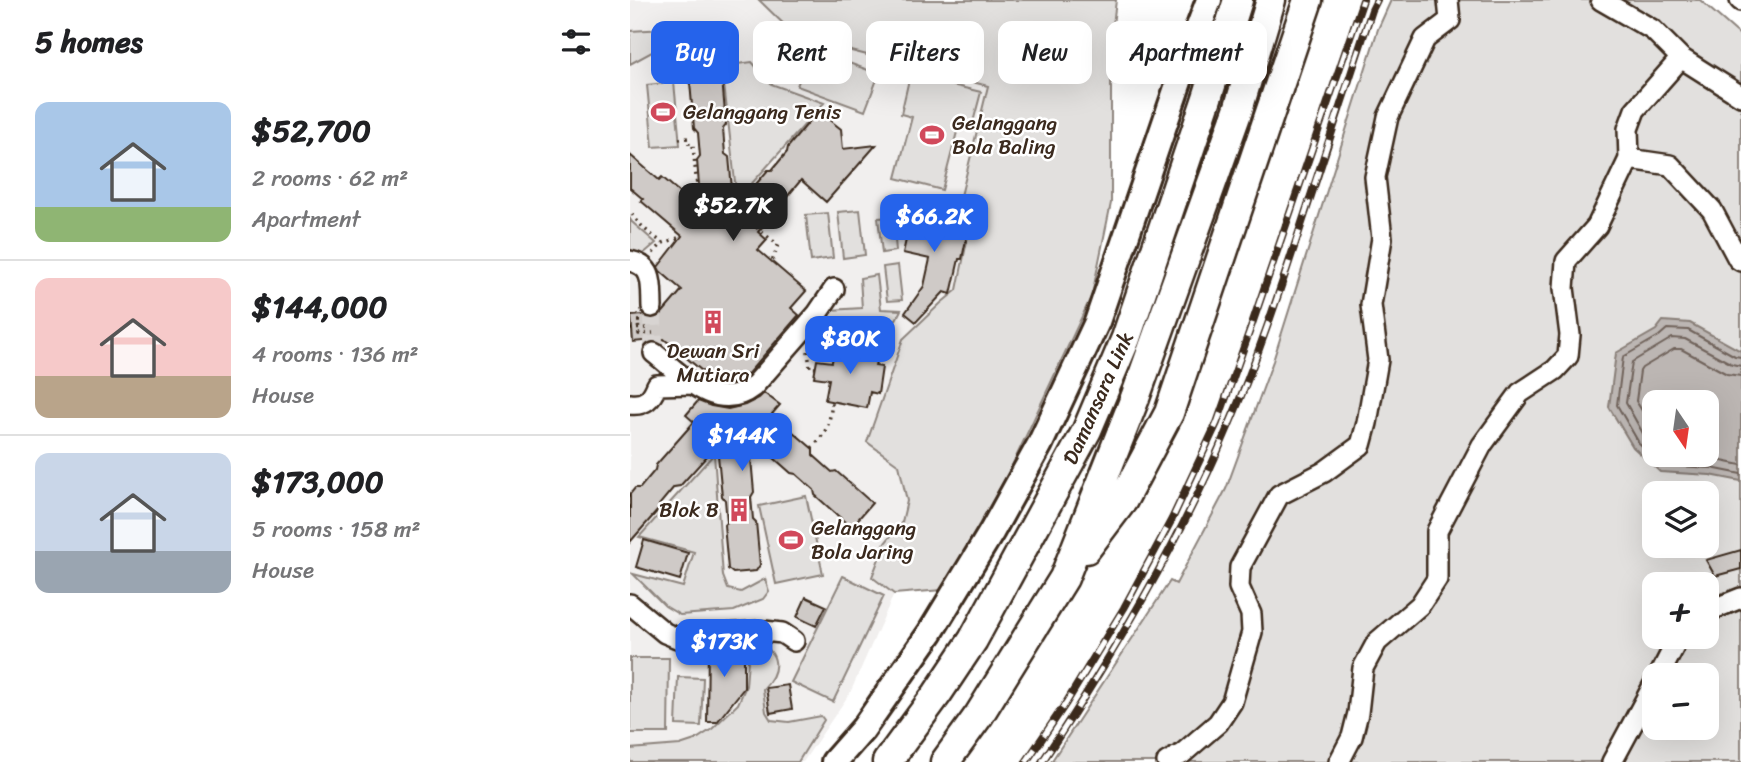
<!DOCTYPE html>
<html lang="en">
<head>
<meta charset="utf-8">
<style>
	body { margin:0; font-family:Sriracha,sans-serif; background:#f2f2f2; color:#202124; height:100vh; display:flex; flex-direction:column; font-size:26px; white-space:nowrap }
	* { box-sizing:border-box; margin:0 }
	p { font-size:23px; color:#757577 }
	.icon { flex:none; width:38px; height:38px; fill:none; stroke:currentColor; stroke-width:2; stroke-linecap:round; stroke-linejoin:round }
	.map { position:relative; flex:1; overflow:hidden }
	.drawer { display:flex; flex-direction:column; background:#fff; width:630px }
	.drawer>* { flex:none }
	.guide { position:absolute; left:21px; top:21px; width:665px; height:63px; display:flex; gap:14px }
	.needle { width:46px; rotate:167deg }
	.fabs { position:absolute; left:1012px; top:390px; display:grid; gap:14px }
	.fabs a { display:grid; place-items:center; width:77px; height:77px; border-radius:14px; background:#fff; box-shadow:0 7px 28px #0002; font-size:35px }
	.price { position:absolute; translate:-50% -60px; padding:0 16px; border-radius:14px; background:#2563eb; color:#fff; font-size:23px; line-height:46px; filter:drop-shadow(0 2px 4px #0008) }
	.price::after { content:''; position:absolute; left:50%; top:42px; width:21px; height:16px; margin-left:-10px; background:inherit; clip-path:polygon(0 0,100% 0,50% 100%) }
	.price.on { background:#222; color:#fff }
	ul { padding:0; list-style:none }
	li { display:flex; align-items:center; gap:21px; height:175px; padding:0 35px }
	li+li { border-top:2px solid #e0e0e0 }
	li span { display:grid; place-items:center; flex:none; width:196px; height:140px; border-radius:14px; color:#555 }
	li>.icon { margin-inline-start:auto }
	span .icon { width:84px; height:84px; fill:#fffc; stroke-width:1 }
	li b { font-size:30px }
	h2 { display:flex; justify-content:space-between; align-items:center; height:84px; padding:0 35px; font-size:30px }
	.chip { padding:0 24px; border-radius:14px; background:#fff; box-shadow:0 7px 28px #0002; font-size:24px; line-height:63px }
	.chip.on { background:#2563eb; color:#fff }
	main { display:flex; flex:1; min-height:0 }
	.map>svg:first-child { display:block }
</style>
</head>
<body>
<main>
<section class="drawer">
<h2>5 homes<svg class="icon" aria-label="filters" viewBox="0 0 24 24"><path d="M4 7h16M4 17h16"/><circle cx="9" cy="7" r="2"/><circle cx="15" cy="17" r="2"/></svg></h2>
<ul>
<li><span style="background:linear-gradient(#a9c7e8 75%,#8fb573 0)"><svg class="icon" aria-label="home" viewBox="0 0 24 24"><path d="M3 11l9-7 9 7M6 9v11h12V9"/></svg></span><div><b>$52,700</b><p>2 rooms · 62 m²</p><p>Apartment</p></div></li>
<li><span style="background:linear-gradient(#f6c9c9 70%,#b9a48a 0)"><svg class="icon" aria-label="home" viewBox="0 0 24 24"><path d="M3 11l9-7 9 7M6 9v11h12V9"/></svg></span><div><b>$144,000</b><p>4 rooms · 136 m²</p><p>House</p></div></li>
<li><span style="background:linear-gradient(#c9d6e8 70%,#9aa5b1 0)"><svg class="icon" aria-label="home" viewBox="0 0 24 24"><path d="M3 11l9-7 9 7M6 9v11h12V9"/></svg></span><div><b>$173,000</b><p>5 rooms · 158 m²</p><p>House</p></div></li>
</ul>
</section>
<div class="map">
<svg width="1111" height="762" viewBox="0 0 1111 762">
	<rect width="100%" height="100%" fill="#fff"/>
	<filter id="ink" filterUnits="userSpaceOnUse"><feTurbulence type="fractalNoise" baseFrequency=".0143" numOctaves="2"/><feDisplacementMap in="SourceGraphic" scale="14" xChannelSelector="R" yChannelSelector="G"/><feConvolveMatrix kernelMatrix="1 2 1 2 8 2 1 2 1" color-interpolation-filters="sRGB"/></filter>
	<g filter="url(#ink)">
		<path fill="#f1efee" d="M0,0H129L167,37L358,85L329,204L341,221L327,291L311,303L269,465L277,501L272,522L255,543L242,577L264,594L220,693L173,762H0V64L34,46L35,30L0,31Z"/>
		<path fill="#e2e0de" stroke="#8e857e" stroke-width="2" fill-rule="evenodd" d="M129,0H486L481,42V203L462,295L380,470L312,590L264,594L242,577L255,543L272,522L277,501L269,465L237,442L273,339L311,303L327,290L341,221L329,204L358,86L167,37Z
			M761,0H1070L1111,36V762H421L540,581L546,584L596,489L643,361L748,29ZM1024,402H1076V455H1024ZM1024,494H1076V546H1024ZM1024,584H1076V637H1024ZM1024,676H1076V728H1024Z
			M35,29V45L0,64V31Z
			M181,49L249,74L235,111L167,86Z
			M122,62L141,84L194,103L107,200L92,66Z
			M280,75L351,92L341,130L328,128L312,190L266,178L282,117L271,114Z
			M44,82L50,145L23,147L17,85Z
			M230,210L235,255L213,258L208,212Z
			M198,213L203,258L181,261L176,215Z
			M263,217L266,251L252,253L248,218Z
			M0,219L2,222L26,243L12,255L0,252Z
			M268,265L272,300L257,301L253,267Z
			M247,275L251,309L271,310L251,349L186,338L184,330L200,310L232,308L230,278Z
			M84,454L93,576L98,589L111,592L135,579L139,591L133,599L104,611L50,615L35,606L3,574L53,587L64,552L9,537Z
			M176,496L193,574L146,584L129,506Z
			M213,576L254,596L203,702L161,682Z
			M126,642C151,652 150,672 133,689L136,712L141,720L159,722L191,716L194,720L168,762H0V749L50,745L65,740L82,729L108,704L116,686L119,647Z
			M0,658H39L38,733H0Z
			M48,677L73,678L71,726L46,725Z"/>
		<path fill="#bcb6b3" stroke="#887e77" stroke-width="2" fill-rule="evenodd" d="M1033,321L1060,323L1111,351V481L1080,475L1030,472L1003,447L979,407L986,353L1026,330ZM1024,402H1076V455H1024Z"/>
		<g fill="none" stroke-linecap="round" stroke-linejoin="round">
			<path stroke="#6f625a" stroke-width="2" d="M1111,357L1105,356L1058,330L1037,329L1029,336L993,357L987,405L1009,443L1033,465L1081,468L1111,474
				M1024,430L1006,401L1010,371L1012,368L1044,349H1051L1097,374L1111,376
				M1024,445L1015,437L996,403L1002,362L1042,338L1055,339L1102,364L1111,366
				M1035,455L1038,457L1082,459L1111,465"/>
		</g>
		<path fill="#cfcac7" stroke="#3b2a1e" stroke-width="2" d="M92,78L96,125L93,129L95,154L99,157L104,210L138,170H142L157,152L158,147L188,111L211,129L213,149L246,145L196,202L171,180L128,232L137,240L128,250L176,291L161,308L169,315L115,377L105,383L96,384L84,381L34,339L3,342L1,316L13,315L22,319L28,318L52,290L30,271L28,267L52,236L11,201L13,199L0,188V155L29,180L32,177L71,211L67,160L70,156L68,133L64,128L60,82Z
			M284,204L315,211L313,220L339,225L332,259H329L321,294L314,292L286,322L275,313L294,286L300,259L273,253Z
			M205,345L240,351L238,360L246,361L245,366L252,367L248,394L240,392L237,408L195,400L199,379L184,377L187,360L202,362Z
			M134,393L150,405L142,414L183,449V455L202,472L206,471L242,503L224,524H217L185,495L184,490L166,474L161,473L119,436L124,492L121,497L123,519L126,522L130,565L126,571L103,573L98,569L94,525L97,522L95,500L92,496L87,445L50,486L44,487L29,505V509L0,542V494L5,488H10L25,470L26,465L64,422L56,415L68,401L81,406L98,409L115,405L129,398Z
			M14,540L58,553L50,580L6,567Z
			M1111,550V569L1085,576L1076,560Z
			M176,597L196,606L186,626L167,617Z
			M102,646H114V688L87,722H77L78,648Z
			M158,685L162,709L140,713L136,688Z"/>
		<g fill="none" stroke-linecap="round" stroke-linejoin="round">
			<path stroke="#d8d4d2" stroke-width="19" stroke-dasharray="19 10" stroke-linecap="butt" d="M22,307L24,353"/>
			<g stroke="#3b2a1e" stroke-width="24">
				<path id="minor" d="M971,0L1023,30L1051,58L1111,96
					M1110,0L1111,1
					M999,159L1040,165L1082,210L1108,259L1111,261
					M0,261C25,266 21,287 22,307
					M24,353C52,375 87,415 123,387L187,314L204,289
					M0,404C15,406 22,398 27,385L63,384
					M0,604L35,633L47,638L134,631L152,633L164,641
					M1076,612L1111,598
					M1029,676L1049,637
					M537,762L552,754L588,723L602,702L622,632L621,614L609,587L610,567L649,495L694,472L731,445L737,423L748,360L741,305L752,238L745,177L758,117L795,39L820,20L818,0
					M709,762L722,737L728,713L733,668L747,642L790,605L807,579V531L852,445L890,393L925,370L938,356L940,335L934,288L936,261L967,226L999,159L998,129L1005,110L1051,58
					M982,762L1024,684"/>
			</g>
			<g stroke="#3b2a1e" stroke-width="30">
				<path id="major" d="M204,762L233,729L300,633L362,531L410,444L467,322L556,61L579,0"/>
			</g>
			<g stroke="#3b2a1e" stroke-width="33">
				<path id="highway" d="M456,549L493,500L539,413L678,0
					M257,762L307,694L343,640L457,430L496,338L577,98L608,0
					M315,762L349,715L434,578L505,398L608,110L641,0"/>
			</g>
			<path stroke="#3b2a1e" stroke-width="3.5" stroke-dasharray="2 5" stroke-linecap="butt" d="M49,139L58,138L59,145H63L69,208L66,212
				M2,214C10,226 20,234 33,243
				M121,223L148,245L142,262
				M23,253L33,243L48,238
				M10,321H8L9,334L23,333
				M0,329L16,328
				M178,351L180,368H186
				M182,448C198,430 199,426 202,402"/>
			<use href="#minor" stroke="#fff" stroke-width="19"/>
			<use href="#major" stroke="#fff" stroke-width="24"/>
			<use href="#highway" stroke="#fff" stroke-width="28"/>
			<g stroke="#3b2a1e" stroke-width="8">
				<path id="rail" d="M396,762L436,703L494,608L542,519L587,423L622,324L733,0
					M412,762C483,655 549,544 599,425C627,360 649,293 671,226C694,154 718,82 742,10L747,0"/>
			</g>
			<use href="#rail" stroke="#fff" stroke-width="5" stroke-dasharray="16" stroke-linecap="butt"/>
		</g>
	</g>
	<defs>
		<g id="stadium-bare" transform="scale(1.89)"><path d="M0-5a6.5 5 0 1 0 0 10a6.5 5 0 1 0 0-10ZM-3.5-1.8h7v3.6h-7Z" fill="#d1495b" stroke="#fff" stroke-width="2.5" paint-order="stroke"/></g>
		<g id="building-bare" transform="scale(1.89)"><path d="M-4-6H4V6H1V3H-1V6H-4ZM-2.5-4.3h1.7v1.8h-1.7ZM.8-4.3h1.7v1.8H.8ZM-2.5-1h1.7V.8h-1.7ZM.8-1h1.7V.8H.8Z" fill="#d1495b" stroke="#fff" stroke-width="2.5" paint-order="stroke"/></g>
	</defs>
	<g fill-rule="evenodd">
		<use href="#stadium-bare" x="33" y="112"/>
		<use href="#stadium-bare" x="302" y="135"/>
		<use href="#building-bare" x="83" y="322"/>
		<use href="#building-bare" x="109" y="510"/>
		<use href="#stadium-bare" x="161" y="540"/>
	</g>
	<g text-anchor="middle" stroke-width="5" stroke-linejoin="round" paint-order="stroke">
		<g font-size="21" fill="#3b2a1e" stroke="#fff" text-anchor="start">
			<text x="53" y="119">Gelanggang Tenis</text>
			<text x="322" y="130">Gelanggang<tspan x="322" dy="24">Bola Baling</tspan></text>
			<text x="83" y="358" text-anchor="middle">Dewan Sri<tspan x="83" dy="24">Mutiara</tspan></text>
			<text x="89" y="517" text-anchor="end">Blok B</text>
			<text x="181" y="535">Gelanggang<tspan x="181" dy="24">Bola Jaring</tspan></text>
		</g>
		<g font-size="21" fill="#3b2a1e" stroke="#fff">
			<text transform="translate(468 398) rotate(-66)" y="7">Damansara Link</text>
		</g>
	</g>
</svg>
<div class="fabs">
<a><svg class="needle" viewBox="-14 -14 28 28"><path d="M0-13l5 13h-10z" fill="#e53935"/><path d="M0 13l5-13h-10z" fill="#757577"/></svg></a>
<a><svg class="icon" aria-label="layers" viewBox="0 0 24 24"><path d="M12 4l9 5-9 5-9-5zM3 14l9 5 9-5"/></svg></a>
<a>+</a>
<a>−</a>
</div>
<b class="price on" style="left:103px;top:243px">$52.7K</b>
<b class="price" style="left:304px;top:254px">$66.2K</b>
<b class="price" style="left:220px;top:376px">$80K</b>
<b class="price" style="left:112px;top:473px">$144K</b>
<b class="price" style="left:94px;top:679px">$173K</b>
<div class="guide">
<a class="chip on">Buy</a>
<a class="chip">Rent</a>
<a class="chip">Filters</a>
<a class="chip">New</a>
<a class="chip">Apartment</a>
</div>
</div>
</main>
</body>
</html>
